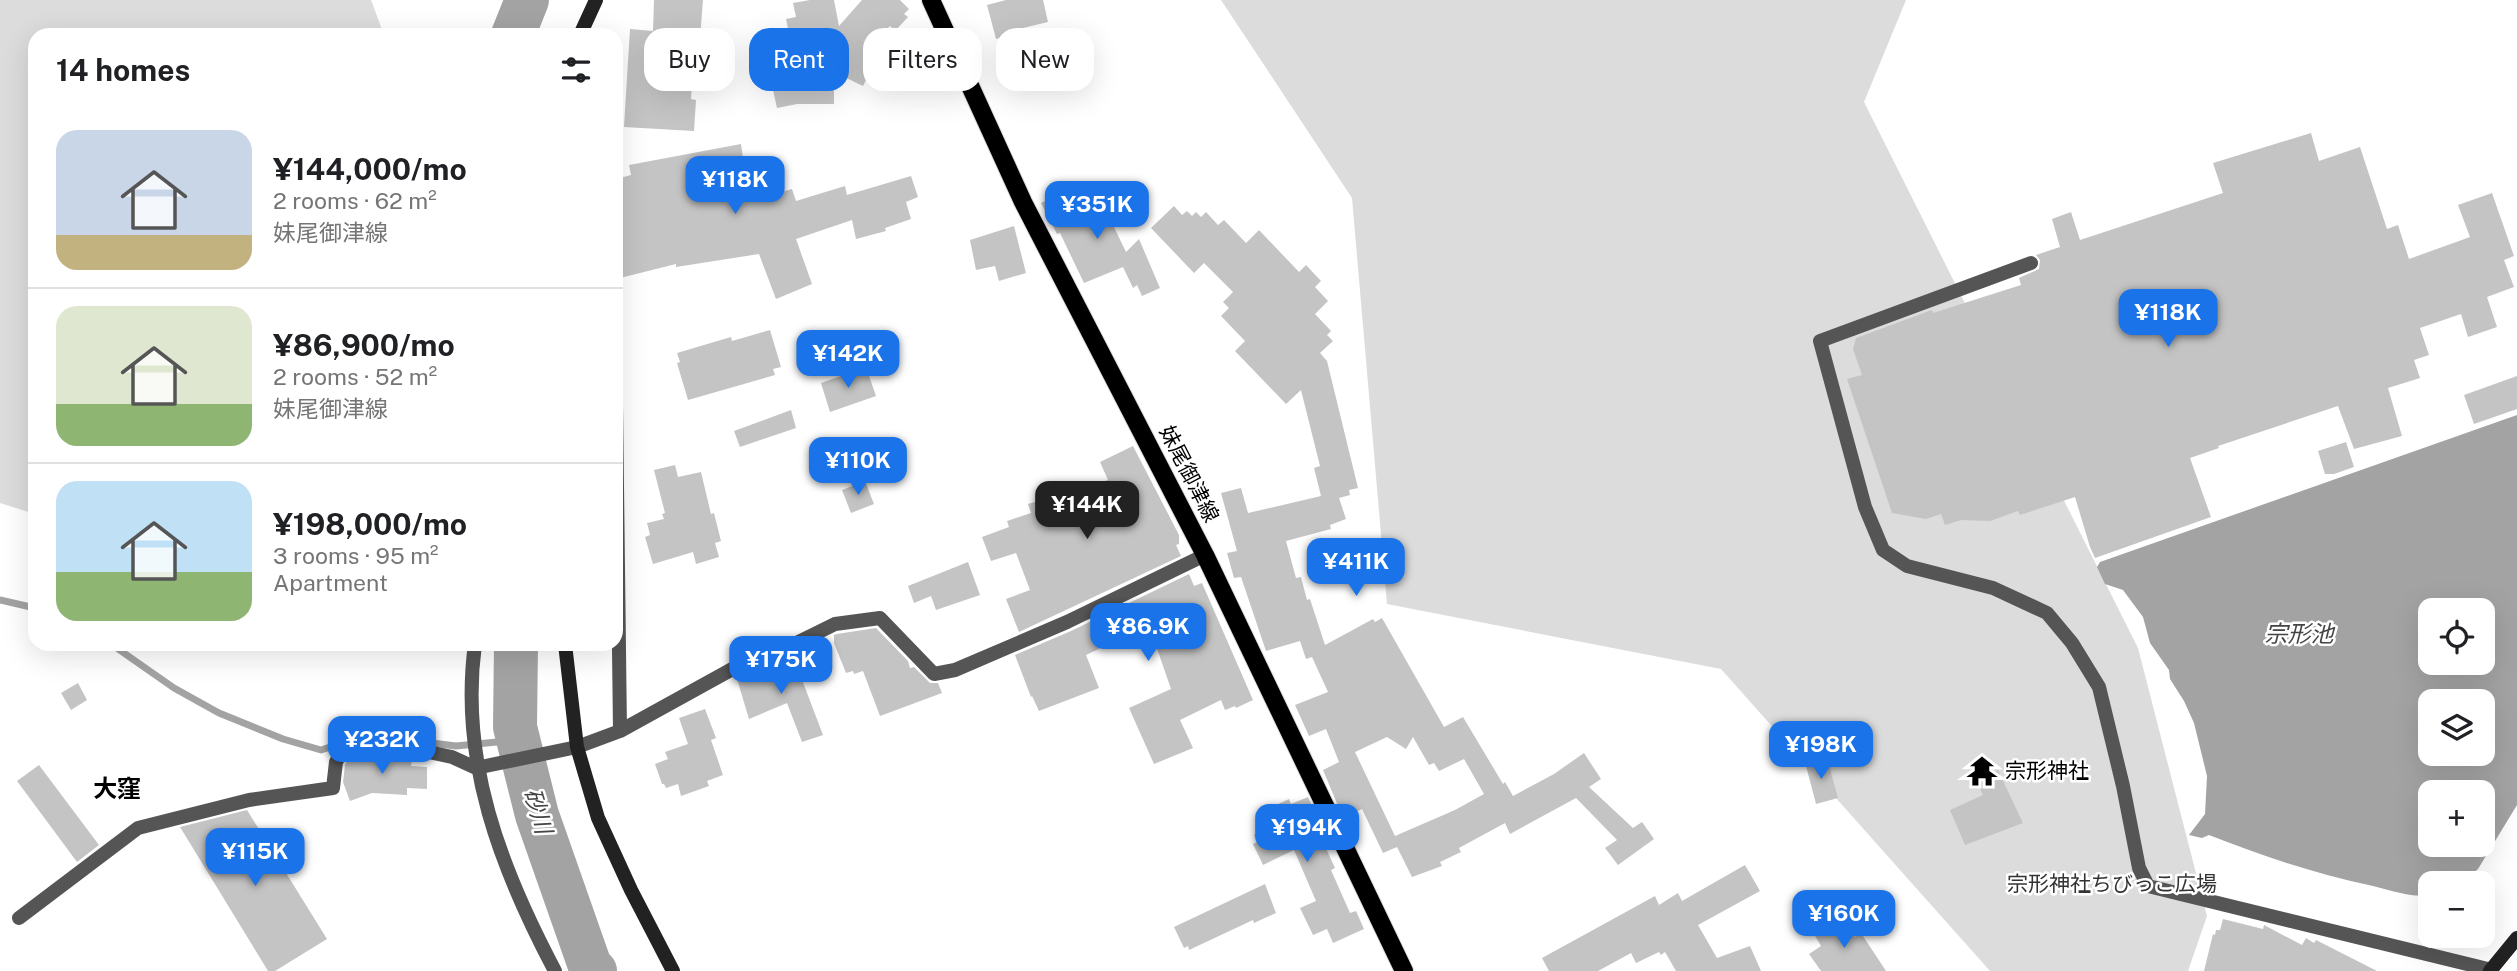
<!DOCTYPE html>
<html lang="en">
<head>
<meta charset="utf-8">
<style>
	body { margin:0; font-family:"Public Sans","Noto Sans JP",sans-serif; background:#f6f6f6; color:#202124; height:100vh; display:flex; flex-direction:column; font-size:26px; white-space:nowrap }
	* { box-sizing:border-box; margin:0 }
	p { font-size:23px; color:#757577 }
	.icon { flex:none; width:38px; height:38px; fill:none; stroke:currentColor; stroke-width:2; stroke-linecap:round; stroke-linejoin:round }
	.map { position:relative; flex:1; overflow:hidden }
	.drawer { position:absolute; left:28px; top:28px; width:595px; height:623px; display:flex; flex-direction:column; background:#fff; border-radius:21px; box-shadow:0 7px 28px #0002 }
	.drawer>* { flex:none }
	.banner { position:absolute; left:644px; top:28px; width:665px; height:63px; display:flex; gap:14px }
	.fabs { position:absolute; left:2418px; top:598px; display:grid; gap:14px }
	.fabs a { display:grid; place-items:center; width:77px; height:77px; border-radius:14px; background:#fff; box-shadow:0 7px 28px #0002; font-size:35px }
	.price { position:absolute; translate:-50% -60px; padding:0 16px; border-radius:14px; background:#1a73e8; color:#fff; font-size:23px; line-height:46px; filter:drop-shadow(0 2px 4px #0008) }
	.price::after { content:''; position:absolute; left:50%; top:42px; width:21px; height:16px; margin-left:-10px; background:inherit; clip-path:polygon(0 0,100% 0,50% 100%) }
	.price.current { background:#222; color:#fff }
	ul { padding:0; list-style:none }
	li { display:flex; align-items:center; gap:21px; height:175px; padding:0 28px }
	li+li { border-top:2px solid #e0e0e0 }
	li span { display:grid; place-items:center; flex:none; width:196px; height:140px; border-radius:21px; color:#555 }
	li>.icon { margin-inline-start:auto }
	span .icon { width:84px; height:84px; fill:#fffc; stroke-width:1 }
	li b { font-size:30px }
	h2 { display:flex; justify-content:space-between; align-items:center; height:84px; padding:0 28px; font-size:30px }
	.chip { padding:0 24px; border-radius:21px; background:#fff; box-shadow:0 7px 28px #0002; font-size:24px; line-height:63px }
	.chip.current { background:#1a73e8; color:#fff }
	.map>svg:first-child { display:block }
</style>
</head>
<body>
<div class="map">
<svg width="2517" height="971" viewBox="0 0 2517 971">
	<rect width="100%" height="100%" fill="#fff"/>
	<path fill="#dcdcdc" d="M0,0H371L384,35H35V514L0,503Z
		M1221,0H1906L1864,102L2138,648L2207,916L2188,971H1990L1721,669L1387,604L1352,198Z"/>
	<path fill="#a3a3a3" fill-rule="evenodd" d="M2517,415V805L2478,869L2461,884H2431V896C2411,897 2392,891 2373,886C2316,874 2262,856 2209,835L2202,838L2189,835L2205,814L2207,776L2194,723L2184,701L2170,679L2169,670L2150,643L2143,617L2123,590L2105,584L2097,567L2100,562ZM2431,611H2483V663H2431ZM2431,702H2483V754H2431ZM2431,793H2483V845H2431Z"/>
	<g fill="none" stroke-linecap="round" stroke-linejoin="round">
		<path stroke="#a3a3a3" stroke-width="7" d="M0,600L35,608
			M111,644L174,688L219,713L283,739L321,750L367,735L456,746L519,740"/>
		<path stroke="#a3a3a3" stroke-width="44" d="M513,35L527,0
			M516,644L515,727L537,815L590,966L595,971"/>
	</g>
	<path fill="#c4c4c4" fill-rule="evenodd" d="M654,0H703L699,52L694,51L691,99L696,100L694,131L624,127L630,29L653,31Z
		M810,0H834L839,26L862,0H900L909,9L904,14L908,17L895,31L890,26L875,41L863,64L872,68L863,86L834,72V104H797L777,108L773,90L795,86L794,37L790,38L786,19L796,17L793,3Z
		M1006,0H1043L1048,22L1023,28L1024,32L996,39L987,5Z
		M2311,133L2319,161L2360,147L2387,229L2398,225L2409,259L2470,237L2458,205L2492,193L2514,256L2504,260L2514,287L2487,297L2497,327L2468,337L2461,314L2420,328L2429,355L2414,360L2420,378L2388,388L2402,436L2354,449L2338,406L2218,446L2219,448L2190,458L2211,517L2095,558L2090,547L2075,497L2020,515L2018,511L1990,521L1961,520L1945,525L1941,514L1926,519L1892,513L1847,379L1862,375L1853,349L1856,338L1932,310L1933,313L2021,285L2019,278L2039,269L2040,260L2036,255L2060,247L2052,219L2071,212L2080,240L2223,193L2213,163Z
		M741,144L746,178L760,177L762,198L792,189L796,201L845,186L847,195L911,176L918,197L906,202L911,219L885,228L886,231L856,239L852,220L796,239L812,284L776,299L759,254L676,267V264L616,279V179L631,175L629,165Z
		M1073,187L1077,194L1082,189L1111,221L1126,252L1139,239L1160,288L1142,296L1137,285L1133,288L1123,267L1084,283L1060,233L1057,234L1041,203Z
		M1174,206L1182,215L1187,211L1192,216L1196,212L1201,217L1206,212L1218,225L1224,220L1246,243L1259,230L1299,272L1306,265L1321,281L1315,287L1328,301L1315,314L1331,331L1327,335L1333,341L1320,353L1327,361L1358,488L1349,490L1350,495L1339,498L1346,519L1330,525L1331,529L1286,541L1296,578L1301,577L1307,600L1310,599L1325,645L1373,619L1375,622L1382,618L1444,727L1463,717L1503,784L1505,782L1513,796L1554,774L1584,753L1601,779L1589,787L1633,828L1642,822L1654,839L1618,865L1605,848L1617,840L1576,798L1510,834L1505,823L1459,848L1461,852L1440,862L1442,866L1412,877L1397,847L1383,853L1362,809L1343,818L1323,770L1339,762L1326,729L1309,736L1295,705L1328,692L1312,657L1306,659L1300,641L1266,651L1241,577L1234,578L1227,553L1237,551L1221,493L1241,488L1248,513L1321,496L1314,468L1320,466L1301,390L1286,404L1235,351L1245,341L1221,316L1229,308L1223,302L1233,292L1204,263L1194,273L1151,228ZM1387,737L1406,749L1413,737L1429,765L1434,763L1439,771L1464,759L1484,794L1455,810L1395,836L1355,752Z
		M1014,226L1026,273L999,281L995,266L976,270L970,240Z
		M770,330L781,367L773,369L775,375L688,400L677,363L680,362L677,353L731,337L732,341Z
		M866,367L876,396L830,412L821,383Z
		M2517,376V409L2474,424L2464,395Z
		M791,410L796,428L740,447L734,431Z
		M2346,442L2354,467L2334,474H2325L2318,451Z
		M1133,446L1179,535V544L1176,545L1181,556L1019,632L1006,599L1030,590L1016,553L991,561L982,537L1009,527L1007,521L1031,513L1028,504L1108,480L1100,462Z
		M675,465L678,477L701,472L711,514L714,513L721,541L715,543L719,557L696,564L693,552L653,564L645,537L650,535L647,523L664,519L662,514L665,513L654,470Z
		M865,481L874,504L851,513L842,490Z
		M968,562L980,595L936,610L931,596L914,603L908,586Z
		M1189,574L1194,586L1202,583L1253,700L1236,708L1235,706L1225,710L1221,700L1180,720L1193,748L1154,764L1129,708L1171,689L1152,634L1128,645L1124,637L1086,655L1099,688L1039,711L1032,696L1031,697L1015,655L1071,631Z
		M876,628L908,661L910,668L914,667L930,683H938L942,693L880,716L863,671L854,674L853,671L846,673L834,643V635L837,634Z
		M793,656L823,735L802,742L787,703L749,719L737,679L774,668L773,666Z
		M78,683L87,700L71,710L61,693Z
		M705,709L716,738L711,740L723,775L707,781L709,786L681,796L678,784L666,788L664,784H662L655,764L668,759L665,752L688,744L679,718Z
		M363,754H380L381,759L412,760L411,766L427,767V789L407,788V795L372,793L350,801L343,782L345,765L349,759Z
		M1823,757L1825,763L1828,762L1838,798L1816,804L1805,762Z
		M39,765L99,845L77,862L17,781Z
		M1998,770L2023,823L1965,845L1950,810L1983,795L1976,780Z
		M1308,797L1323,828L1318,831L1335,868L1331,870L1350,913L1356,911L1364,929L1333,943L1327,929L1313,935L1300,908L1316,901L1294,850L1263,865L1253,844L1257,842L1254,835L1263,830L1256,814L1289,799L1291,804Z
		M247,810L327,939L275,971H268L180,827Z
		M1745,865L1760,891L1698,925L1717,958L1750,946L1761,971H1676L1665,952L1661,955L1659,952L1636,963L1631,953L1598,971H1549L1542,958L1655,896L1659,905L1678,893L1682,901Z
		M1265,884L1276,913L1254,923L1253,920L1189,950L1188,946L1184,948L1174,927Z
		M1840,915L1855,937L1861,933L1886,971H1821L1809,954L1821,946L1814,934Z
		M2223,919L2263,929L2264,925L2302,945L2306,938L2314,943L2316,940L2377,971H2204L2213,934L2215,935L2216,930H2220Z"/>
	<g fill="none" stroke-linecap="round" stroke-linejoin="round">
		<g stroke="#dbdbdb" stroke-width="20">
			<path id="primary" d="M931,0L1023,202L1205,555L1404,971"/>
		</g>
		<path stroke="#555" stroke-width="14" d="M2031,263L1820,341L1865,507L1883,550L1907,566L1993,588L2047,613L2072,643L2099,687L2123,786L2139,868L2148,886L2492,970
			M616,405L620,731
			M475,644C459,761 501,869 555,971
			M19,918L138,828L249,800L333,788L336,762L342,751L362,744L396,745L452,757L476,768L577,747L620,731L736,667L766,658L835,624L880,618L934,674L955,670L1067,622L1205,555"/>
		<path stroke="#222" stroke-width="14" d="M580,35L596,0
			M565,644L577,747L598,818L631,890L673,971
			M2490,971L2517,938"/>
		<use href="#primary" stroke="#000" stroke-width="18"/>
	</g>
	<defs>
		<g id="temple-bare" transform="scale(2.415)"><path d="M0-6L5-2H3V0L6.5 2.5H4V6H1.5V3h-3V6H-4V2.5H-6.5L-3 0V-2H-5Z" fill="#000" stroke="#fff" stroke-width="2.5" paint-order="stroke"/></g>
	</defs>
	<g fill-rule="evenodd">
		<use href="#temple-bare" x="1982" y="771"/>
	</g>
	<g text-anchor="middle" stroke-width="5" stroke-linejoin="round" paint-order="stroke">
		<g font-size="21" fill="#000" stroke="#fff">
			<text transform="translate(1189 474) rotate(63)" y="7">妹尾御津線</text>
		</g>
		<g font-size="21" fill="#000" stroke="#fff" text-anchor="start">
			<text x="2005" y="778">宗形神社</text>
		</g>
		<g font-size="21" fill="#333" stroke="#fff">
			<text x="2112" y="891">宗形神社ちびっこ広場</text>
		</g>
		<g font-size="23" font-style="italic" fill="#444" stroke="#fff">
			<text x="2299" y="642">宗形池</text>
			<text transform="translate(538 811) rotate(73)" y="8">砂川</text>
		</g>
		<g font-size="24" font-weight="bold" fill="#000" stroke="#fff">
			<text x="117" y="797">大窪</text>
		</g>
	</g>
</svg>
<div class="fabs">
<a><svg class="icon" aria-label="locate" viewBox="0 0 24 24"><circle cx="12" cy="12" r="6"/><path d="M12 2v4M12 18v4M2 12h4M18 12h4"/></svg></a>
<a><svg class="icon" aria-label="layers" viewBox="0 0 24 24"><path d="M12 4l9 5-9 5-9-5zM3 14l9 5 9-5"/></svg></a>
<a>+</a>
<a>−</a>
</div>
<b class="price" style="left:735px;top:216px">¥118K</b>
<b class="price" style="left:1097px;top:241px">¥351K</b>
<b class="price" style="left:2168px;top:349px">¥118K</b>
<b class="price" style="left:848px;top:390px">¥142K</b>
<b class="price" style="left:858px;top:497px">¥110K</b>
<b class="price current" style="left:1087px;top:541px">¥144K</b>
<b class="price" style="left:1356px;top:598px">¥411K</b>
<b class="price" style="left:1148px;top:663px">¥86.9K</b>
<b class="price" style="left:781px;top:696px">¥175K</b>
<b class="price" style="left:382px;top:776px">¥232K</b>
<b class="price" style="left:1821px;top:781px">¥198K</b>
<b class="price" style="left:1307px;top:864px">¥194K</b>
<b class="price" style="left:255px;top:888px">¥115K</b>
<b class="price" style="left:1844px;top:950px">¥160K</b>
<div class="banner">
<a class="chip">Buy</a>
<a class="chip current">Rent</a>
<a class="chip">Filters</a>
<a class="chip">New</a>
</div>
<section class="drawer">
<h2>14 homes<svg class="icon" aria-label="filters" viewBox="0 0 24 24"><path d="M4 7h16M4 17h16"/><circle cx="9" cy="7" r="2"/><circle cx="15" cy="17" r="2"/></svg></h2>
<ul>
<li><span style="background:linear-gradient(#c9d6e8 75%,#c2b280 0)"><svg class="icon" aria-label="home" viewBox="0 0 24 24"><path d="M3 11l9-7 9 7M6 9v11h12V9"/></svg></span><div><b>¥144,000/mo</b><p>2 rooms · 62 m²</p><p>妹尾御津線</p></div></li>
<li><span style="background:linear-gradient(#dfe7d0 70%,#8fb573 0)"><svg class="icon" aria-label="home" viewBox="0 0 24 24"><path d="M3 11l9-7 9 7M6 9v11h12V9"/></svg></span><div><b>¥86,900/mo</b><p>2 rooms · 52 m²</p><p>妹尾御津線</p></div></li>
<li><span style="background:linear-gradient(#bfe0f5 65%,#8fb573 0)"><svg class="icon" aria-label="home" viewBox="0 0 24 24"><path d="M3 11l9-7 9 7M6 9v11h12V9"/></svg></span><div><b>¥198,000/mo</b><p>3 rooms · 95 m²</p><p>Apartment</p></div></li>
</ul>
</section>
</div>
</body>
</html>
